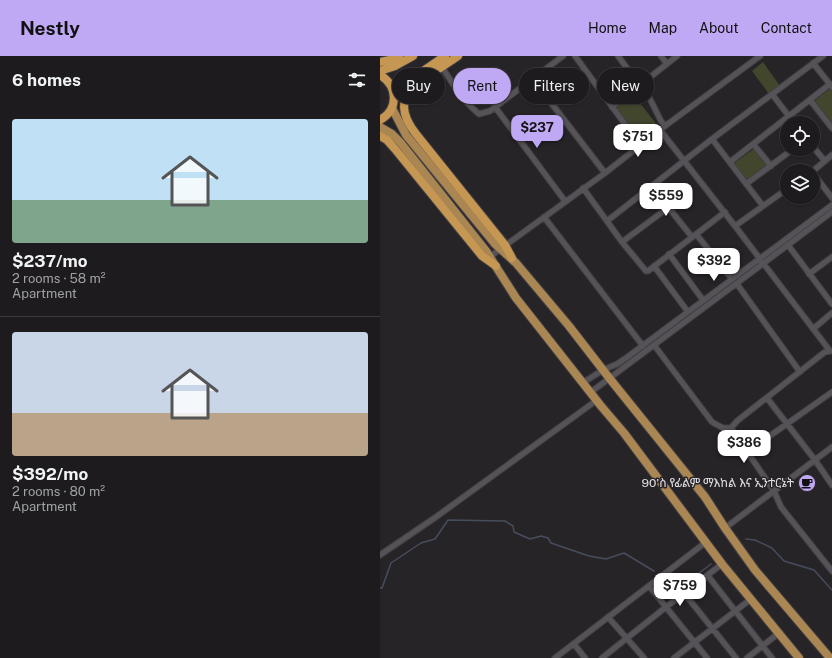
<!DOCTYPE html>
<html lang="en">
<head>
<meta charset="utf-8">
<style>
	body { margin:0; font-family:"Public Sans","Noto Sans Ethiopic",sans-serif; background:#2a282b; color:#f1f3f6; height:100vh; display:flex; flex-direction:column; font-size:15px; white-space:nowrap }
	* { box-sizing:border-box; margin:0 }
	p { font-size:13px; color:#a0a1a4 }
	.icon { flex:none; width:22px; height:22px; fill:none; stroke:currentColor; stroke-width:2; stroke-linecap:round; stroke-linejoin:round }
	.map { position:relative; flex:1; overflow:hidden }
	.details { display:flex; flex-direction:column; background:#1d1b1e; width:380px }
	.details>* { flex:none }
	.guide { position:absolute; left:12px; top:12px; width:380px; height:36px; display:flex; gap:8px }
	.tools { position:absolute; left:400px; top:60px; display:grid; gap:8px }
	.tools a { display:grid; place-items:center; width:40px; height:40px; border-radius:50%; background:#1d1b1e; box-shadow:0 1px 3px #0004,0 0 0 1px #3b393c; font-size:20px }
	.price { position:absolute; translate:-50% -34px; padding:0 9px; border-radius:8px; background:#fff; color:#222; font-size:13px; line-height:26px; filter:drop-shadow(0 1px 2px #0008) }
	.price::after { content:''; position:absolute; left:50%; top:24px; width:12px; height:9px; margin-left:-6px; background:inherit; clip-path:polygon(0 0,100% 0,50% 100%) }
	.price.active { background:#bfa8f4; color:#111 }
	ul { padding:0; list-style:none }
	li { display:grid; align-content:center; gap:8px; height:212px; padding:0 12px }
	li+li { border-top:1px solid #3b393c }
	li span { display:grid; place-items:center; height:124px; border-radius:4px; color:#555 }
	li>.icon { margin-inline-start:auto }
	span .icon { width:72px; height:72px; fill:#fffc; stroke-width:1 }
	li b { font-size:17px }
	h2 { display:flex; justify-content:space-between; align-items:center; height:48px; padding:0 12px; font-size:17px }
	.chip { padding:0 14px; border-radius:18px; background:#1d1b1e; box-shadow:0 1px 3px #0004,0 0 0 1px #3b393c; font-size:14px; line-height:36px }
	.chip.active { background:#bfa8f4; color:#111 }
	header { display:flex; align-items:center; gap:24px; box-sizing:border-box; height:56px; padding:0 20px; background:#bfa8f4; color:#111 }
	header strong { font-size:19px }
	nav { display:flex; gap:22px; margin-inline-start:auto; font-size:14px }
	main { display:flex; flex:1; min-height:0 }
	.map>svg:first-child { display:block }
</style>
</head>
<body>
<header>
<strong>Nestly</strong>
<nav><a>Home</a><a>Map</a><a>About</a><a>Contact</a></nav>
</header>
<main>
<section class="details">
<h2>6 homes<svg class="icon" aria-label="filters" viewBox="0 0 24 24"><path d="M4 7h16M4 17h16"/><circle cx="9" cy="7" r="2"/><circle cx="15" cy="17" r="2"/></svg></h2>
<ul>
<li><span style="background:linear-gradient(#bfe0f5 65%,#7fa58c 0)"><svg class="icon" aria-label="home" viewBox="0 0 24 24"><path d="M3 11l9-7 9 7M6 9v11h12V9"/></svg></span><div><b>$237/mo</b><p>2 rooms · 58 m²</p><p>Apartment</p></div></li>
<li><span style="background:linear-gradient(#c9d6e8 65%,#b9a48a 0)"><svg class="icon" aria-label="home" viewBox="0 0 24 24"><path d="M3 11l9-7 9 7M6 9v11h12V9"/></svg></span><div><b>$392/mo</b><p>2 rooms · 80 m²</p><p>Apartment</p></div></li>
</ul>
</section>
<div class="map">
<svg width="452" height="602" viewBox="0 0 452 602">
	<rect width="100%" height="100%" fill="#272428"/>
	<path fill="#41462c" d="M383,6L400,30L389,38L372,15Z
		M451,32L452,34V69L434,45Z
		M253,38L277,69L260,82L236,52Z
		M375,92L389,110L367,127L353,108Z"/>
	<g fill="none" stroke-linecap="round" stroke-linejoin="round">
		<path stroke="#474d5c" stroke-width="1.5" d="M366,483L375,484L392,492L404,505L434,514L452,534
			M283,525L293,537L331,508
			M0,532H2L11,507L41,487L55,483L68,464L125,465L133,470L134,476L150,483L161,480L168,482L171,487L209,500L226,503L244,497L274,515"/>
		<g stroke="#423f43" stroke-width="7">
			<path id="minor" d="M195,0L261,90
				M238,0L270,43L281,65L285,70
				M281,0L287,8
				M433,7L452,31
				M62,11C72,27 84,46 99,58L110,55L183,0
				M152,22L225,117
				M392,38L414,67
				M430,44L452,72
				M115,51L185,145
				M232,51L297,0
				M280,74L355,170L450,295
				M332,83L383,150
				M374,89L391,110
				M433,91L445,105
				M350,106L450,28
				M433,115L452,99
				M433,117L452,142
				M366,128L413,93
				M272,131L312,181
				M203,132L242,186L266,215H268L345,156
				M164,161L263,290
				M227,165L332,83L443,0
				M355,170L407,133
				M316,178L352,223
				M242,186L289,151
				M408,189L452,248
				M289,198L323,244
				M108,202L225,117L285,70L380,0
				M274,210L308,256
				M429,218L452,201
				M357,228L420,316
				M433,273L452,257
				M274,289L332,366L343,372H351
				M204,326L223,314L237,308L246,302L452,149
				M211,336L452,156
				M387,342L435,404L452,429
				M351,372L394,435L401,451L452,515
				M351,372L357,365L441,299L445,296L451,295
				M367,396L452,336
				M345,472L452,391
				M0,499L56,461L217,344
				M328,520L392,602
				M269,530L327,602
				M304,537L356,602
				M228,561L264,602
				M194,588L205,602
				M175,602L326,486
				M222,602L286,551L342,508
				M294,602L371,543
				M367,602L399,577"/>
		</g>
		<g stroke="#423f43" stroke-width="10">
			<path id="primary" d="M12,52L26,79L115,188L136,207L189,270L230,323L325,441L345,472L375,514L450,602
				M0,71L12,78L20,86L106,195L136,242L221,350L244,377L342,508L419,602"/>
		</g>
		<g stroke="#423f43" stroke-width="10">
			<path id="trunk" d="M78,0C68,7 57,14 47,21C22,39 16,52 36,78L125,189L132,202
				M0,6L14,3L19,0
				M0,15L15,10L33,0
				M0,19C18,30 19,53 0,64
				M14,37L23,32L30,24L65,0
				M0,80L7,84L15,93L102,200L116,210"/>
		</g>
		<use href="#minor" stroke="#565358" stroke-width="5"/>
		<use href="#primary" stroke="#aa8653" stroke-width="8"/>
		<use href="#trunk" stroke="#c69752" stroke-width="8"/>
	</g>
	<defs>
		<g id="cafe-disc" transform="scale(0.9)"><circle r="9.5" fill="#bfa8f4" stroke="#272428"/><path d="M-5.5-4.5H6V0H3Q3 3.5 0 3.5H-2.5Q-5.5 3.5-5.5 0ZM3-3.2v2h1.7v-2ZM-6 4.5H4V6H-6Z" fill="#111"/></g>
	</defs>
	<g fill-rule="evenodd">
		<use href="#cafe-disc" x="427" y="427"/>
	</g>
	<g text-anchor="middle" stroke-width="3" stroke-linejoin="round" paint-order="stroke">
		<g font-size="12" fill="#e0dfe1" stroke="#272428" text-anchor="end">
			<text x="414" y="431">90'ስ የፊልም ማእከል እና ኢንተርኔት</text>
		</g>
	</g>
</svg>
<div class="tools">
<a><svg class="icon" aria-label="locate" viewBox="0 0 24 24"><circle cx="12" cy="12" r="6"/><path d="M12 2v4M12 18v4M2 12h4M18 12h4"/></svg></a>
<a><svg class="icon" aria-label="layers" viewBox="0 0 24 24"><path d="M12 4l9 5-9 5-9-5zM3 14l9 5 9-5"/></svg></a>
</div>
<b class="price active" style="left:157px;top:93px">$237</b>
<b class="price" style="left:258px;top:102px">$751</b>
<b class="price" style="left:286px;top:161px">$559</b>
<b class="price" style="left:334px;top:226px">$392</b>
<b class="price" style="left:364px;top:408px">$386</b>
<b class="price" style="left:300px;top:551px">$759</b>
<div class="guide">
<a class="chip">Buy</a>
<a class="chip active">Rent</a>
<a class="chip">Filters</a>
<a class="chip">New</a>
</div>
</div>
</main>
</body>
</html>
